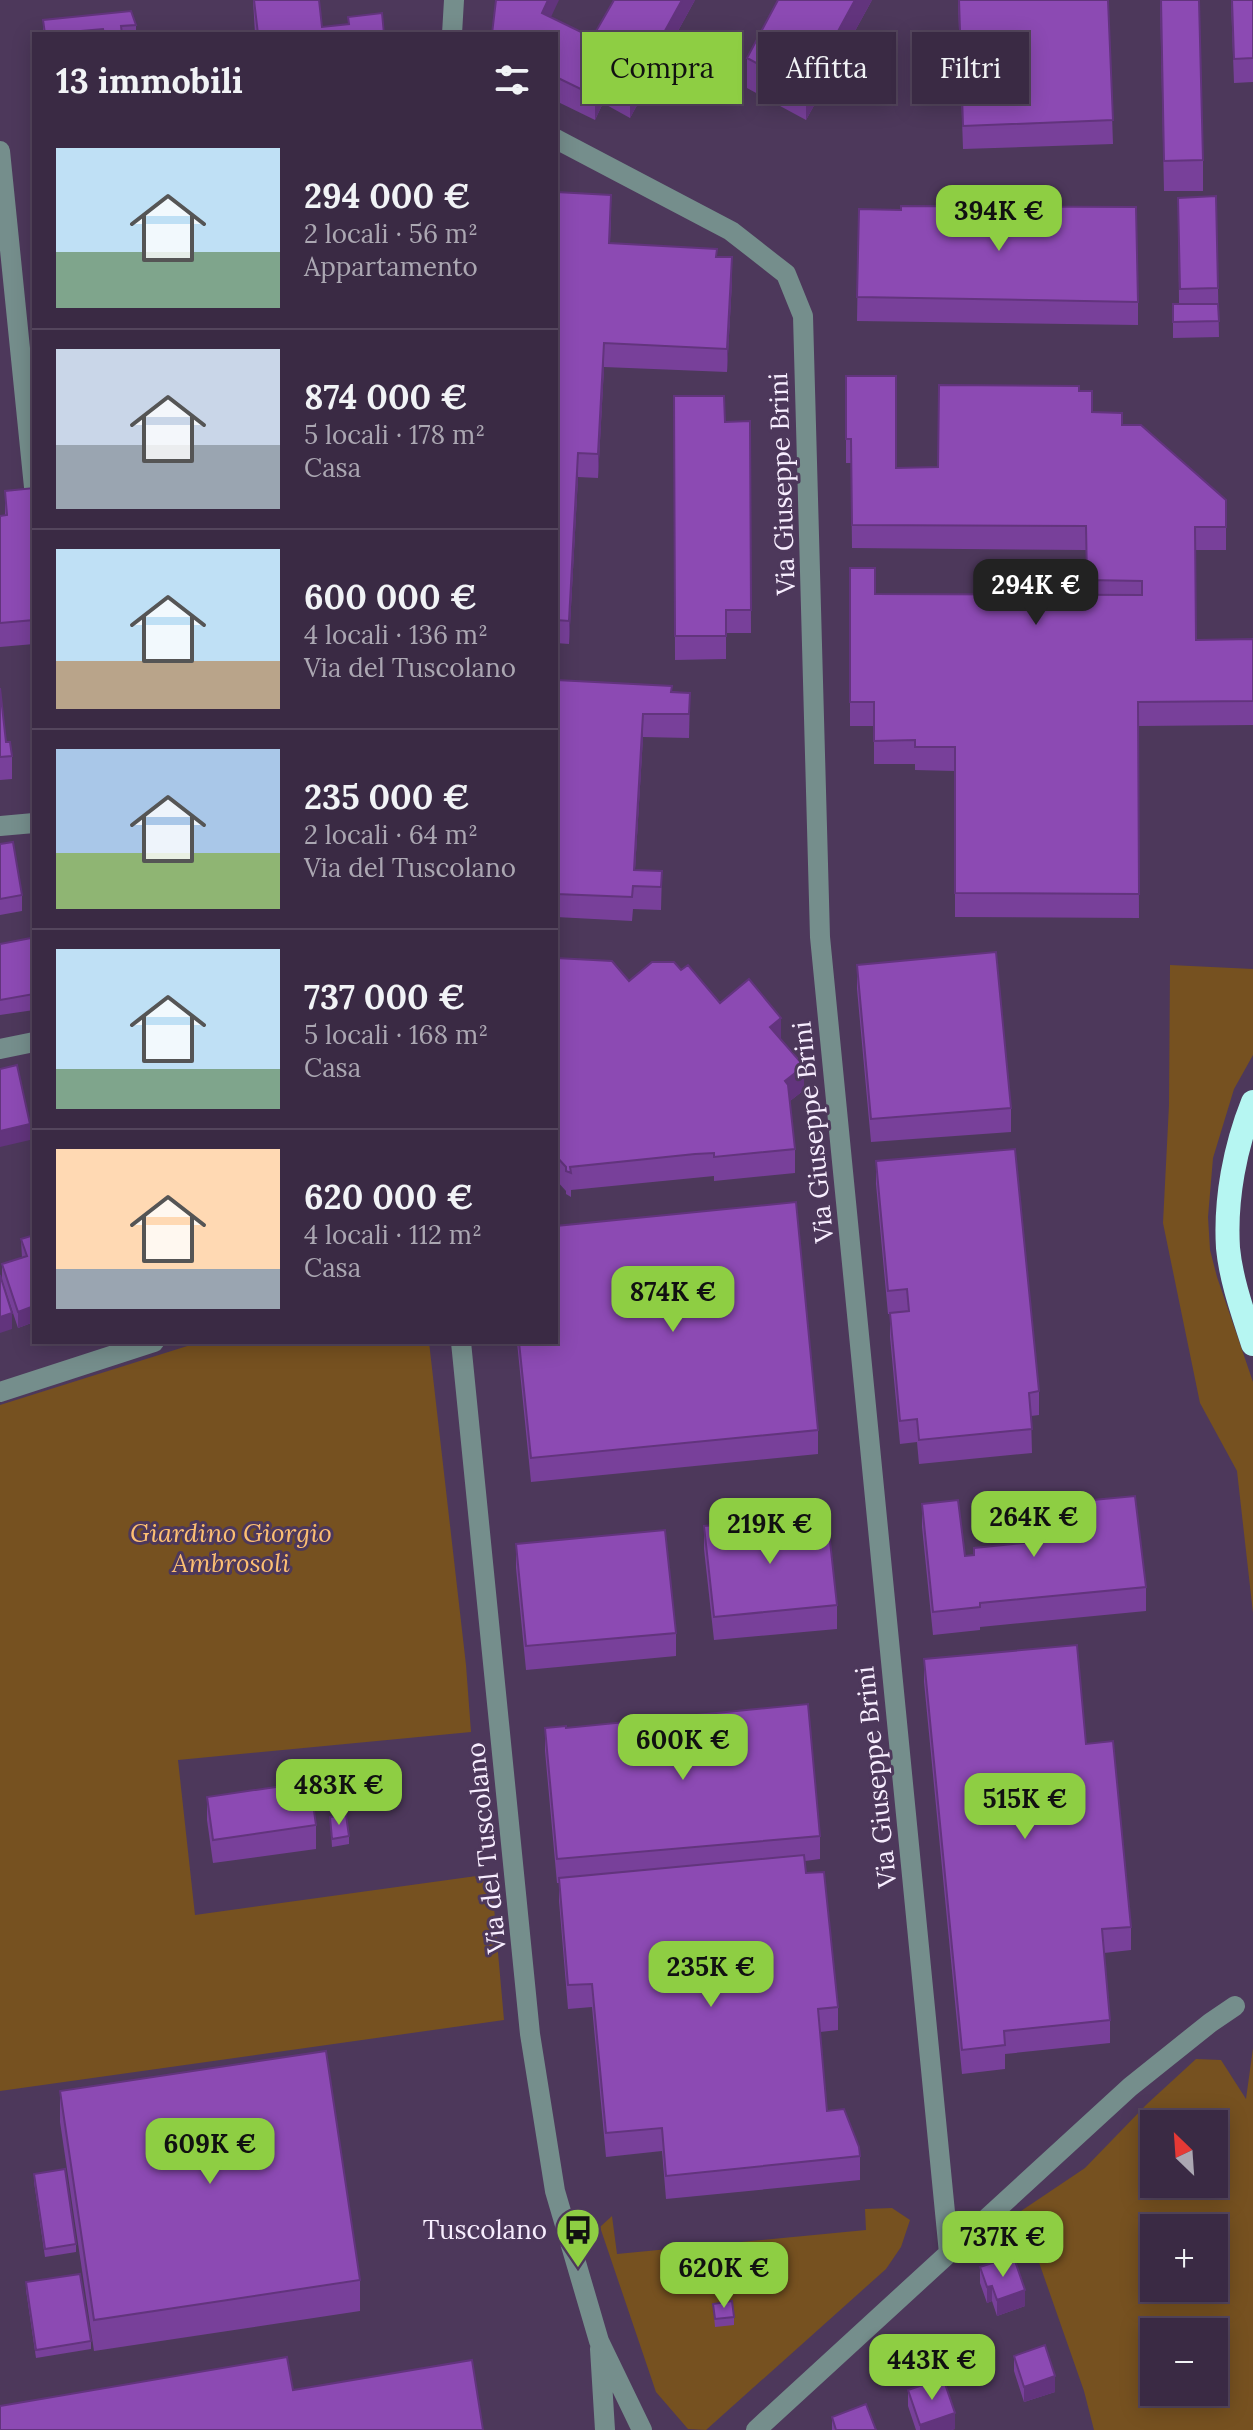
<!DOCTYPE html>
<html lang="it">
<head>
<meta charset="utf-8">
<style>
	body { margin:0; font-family:Lora,serif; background:#45364f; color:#f1f3f6; height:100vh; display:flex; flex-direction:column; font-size:30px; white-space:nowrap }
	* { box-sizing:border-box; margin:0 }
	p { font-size:26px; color:#aba7b2 }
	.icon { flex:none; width:44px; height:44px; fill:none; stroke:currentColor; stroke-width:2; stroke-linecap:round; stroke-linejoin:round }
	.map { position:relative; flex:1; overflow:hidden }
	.drawer { position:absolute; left:32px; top:32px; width:526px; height:1312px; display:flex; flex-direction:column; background:#3a2a44; border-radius:0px; box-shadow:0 4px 20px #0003,0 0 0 2px #54465d }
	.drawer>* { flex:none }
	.hud { position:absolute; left:582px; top:32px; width:550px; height:72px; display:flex; gap:16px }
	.needle { width:52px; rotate:335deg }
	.controls { position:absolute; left:1140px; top:2110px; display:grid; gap:16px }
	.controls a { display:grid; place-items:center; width:88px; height:88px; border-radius:0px; background:#3a2a44; box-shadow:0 4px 20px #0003,0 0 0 2px #54465d; font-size:40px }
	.price { position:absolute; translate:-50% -68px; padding:0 18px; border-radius:16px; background:#8ece43; color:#111; font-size:26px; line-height:52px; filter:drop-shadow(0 2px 4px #0008) }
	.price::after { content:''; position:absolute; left:50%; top:48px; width:24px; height:18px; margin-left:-12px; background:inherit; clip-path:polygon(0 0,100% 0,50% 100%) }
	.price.selected { background:#222; color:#fff }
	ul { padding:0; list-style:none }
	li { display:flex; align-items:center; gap:24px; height:200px; padding:0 24px }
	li+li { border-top:2px solid #54465d }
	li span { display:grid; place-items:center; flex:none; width:224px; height:160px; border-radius:0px; color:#555 }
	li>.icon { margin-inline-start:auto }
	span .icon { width:96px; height:96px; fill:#fffc; stroke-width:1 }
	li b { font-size:34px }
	h2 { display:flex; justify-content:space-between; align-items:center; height:96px; padding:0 24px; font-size:34px }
	.tag { padding:0 28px; border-radius:0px; background:#3a2a44; box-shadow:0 4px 20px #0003,0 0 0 2px #54465d; font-size:28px; line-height:72px }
	.tag.selected { background:#8ece43; color:#111 }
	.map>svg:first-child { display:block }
</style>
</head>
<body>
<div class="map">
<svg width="1253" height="2430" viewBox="0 0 1253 2430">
	<rect width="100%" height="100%" fill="#4d385b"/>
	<path fill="#765120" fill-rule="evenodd" d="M1170,965L1253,969V1055L1234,1089L1213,1158L1208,1217L1210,1250L1217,1277L1253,1382V1613L1237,1471L1200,1403L1163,1223L1169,1105Z
		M200,1342H429L466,1665L471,1732L178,1760L195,1915L491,1874L504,2020L0,2091V1405Z
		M1253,2048V2430H1094L1084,2391L1021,2211L1085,2168L1147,2104L1196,2059L1221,2060L1246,2099ZM1154,2124H1214V2184H1154ZM1214,2228V2288H1154V2228ZM1214,2332V2392H1154V2332Z
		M892,2208L910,2220L901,2247L886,2269L706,2430L688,2429L656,2392L600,2227L612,2216L617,2254L866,2230L865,2209Z"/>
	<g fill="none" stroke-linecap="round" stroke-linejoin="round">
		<path stroke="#758e8c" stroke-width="20" d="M452,34L454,0
			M556,139L731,231L786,274L803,316L820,937L949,2253
			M0,151L34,487
			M0,826L34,823
			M0,1049L34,1042
			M461,1342L530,2034L555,2191L599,2341L642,2430
			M0,1392L154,1342
			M600,2349L605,2430
			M756,2430L1130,2087L1210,2023L1235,2006"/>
		<path stroke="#b6f6f2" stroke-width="24" d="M1253,1102C1235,1147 1225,1199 1228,1248C1231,1280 1243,1313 1253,1344"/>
	</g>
	<path fill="#78409a" d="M253,0H319L322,27L384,34H255Z
		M695,0L630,118L603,103L595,120L556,101V34L551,18L581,32L595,33Z
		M872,0L806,120L747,88V58Z
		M958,0H1108L1113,144L963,149Z
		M1160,0L1203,160V191H1164Z
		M1231,0H1253V82L1234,83Z
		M43,20L136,25V34H43Z
		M556,192L611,218L610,243L717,257L732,281L727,372L604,367L598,478L578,477L569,644L556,643Z
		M1178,198L1218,288L1219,337L1173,338V304H1179Z
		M859,209L901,210L1138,302V325L857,321Z
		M846,376L896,468L938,467L1079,391L1092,412L1122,425L1226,500V550H1195L1196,640L1253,639V725L1138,726L1139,918L955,917V771L915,770V764H874V726H850V568L875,594H1086V550L852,548L851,463H846Z
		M674,396L725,422L750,421L751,633H726V659L675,660Z
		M34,488V644L0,647V516L5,515V491Z
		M556,680L690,693L689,738L643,737L635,870L662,871L661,910L633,909L632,921L556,917Z
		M0,688L6,742L12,756V779L0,780Z
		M0,844L22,895V911L0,915Z
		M0,944L34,953V1010L0,1015Z
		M556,958L629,981L681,970L720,1003L781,1040L804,1090L790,1101L795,1149V1173L714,1181V1176L571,1190V1197L566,1194V1191L556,1180Z
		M857,965L1011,1108V1132L871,1142L857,989Z
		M876,1161L1039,1391V1415L1031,1416L1032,1453L919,1464L917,1442L900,1444L890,1337V1314H888L876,1184Z
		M34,1235V1322L18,1328L2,1280V1264L22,1258L21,1239Z
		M517,1342H556L818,1430V1454L531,1482Z
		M1082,1501L1146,1587V1611L980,1627V1630L933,1635L922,1527V1504L965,1556L974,1555V1548L1083,1537Z
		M704,1526L837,1605V1629L714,1640L704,1549Z
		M516,1544L676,1633V1656L526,1670L516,1568Z
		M924,1659L1086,1744L1131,1927V1950L1104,1953L1110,2020V2043L1005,2054V2069L962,2074L924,1682Z
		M545,1728H566L820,1836V1859L805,1861L806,1873L838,2007V2030L820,2032L827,2111L860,2156V2180L666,2199L662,2151L606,2157L592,2007L568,2009L559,1901V1883H557L545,1751Z
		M207,1797L316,1825V1849L213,1863L207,1820Z
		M330,1817L349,1836V1844L332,1847Z
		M60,2091L360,2280V2311L94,2351L60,2122Z
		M34,2174L76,2244V2252L45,2257L34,2182Z
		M1000,2266L1025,2306L997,2316L992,2301L987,2303L980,2283V2267Z
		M26,2282L91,2341V2349L36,2358L26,2290Z
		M713,2304L734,2317V2325L715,2327Z
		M1014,2356L1055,2392L1024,2402L1014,2371Z
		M908,2390L955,2429L951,2430H916L908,2406Z
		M832,2417L836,2430H832Z"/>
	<path fill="#62347d" d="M548,0H559L543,34L542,13Z
		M682,0H695L630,118V94Z
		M855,0H872L806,120V90Z
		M603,80V103L595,120V96Z
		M732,257V281L727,372V349Z
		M604,343V367L598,478V454Z
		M578,453V477L569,644V621Z
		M643,714V737L634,886V870Z
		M781,1018V1042L770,1027Z
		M804,1066V1090L785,1105V1081Z
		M30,1124V1140L0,1147V1131Z
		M34,1306V1322L18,1328V1312Z
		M12,1313V1329L0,1333V1317Z
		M992,2286V2301L987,2303V2287Z
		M1025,2290V2306L997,2316V2300Z
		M1055,2376V2392L1024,2402V2387Z
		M955,2413V2429L951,2430H920V2425Z"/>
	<path fill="#8c4ab3" stroke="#62347d" stroke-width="2" d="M254,0H319L322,27L349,24L348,17L382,13L384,34H258Z
		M496,0H548L542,13L581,32L595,33L614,0H682L630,94L603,80L595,96L556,77V34H492Z
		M778,0H855L806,90L747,58Z
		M959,0H1108L1113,120L963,126Z
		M1161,0H1199L1203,160L1164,161Z
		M1232,0H1253V58L1234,59Z
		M131,11L136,25L121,26L122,34H104L103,29L82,31L83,34H45L43,20Z
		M556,192L611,195L609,243L717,249L716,257H732L727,349L604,343L598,454L578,453L569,621L556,620Z
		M1216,196L1218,288L1180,289L1178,198Z
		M901,206L1136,207L1138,302L857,297L859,209L901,210Z
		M1173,304H1218L1219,321L1173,322Z
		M846,376H896V468L938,467L939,385L1079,386V391H1092V412L1122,413V425H1141L1226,500V527H1195L1196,640L1253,639V701L1138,702L1139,894L955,893V747H915V740L874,741V702H850V568H875V594L1142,595V581L1087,580L1086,526L852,525L851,439H846Z
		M674,396H724L725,422L750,421L751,610H726V636H675Z
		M34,488V620L0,623V516L7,515L5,491Z
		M556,680L672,686L671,692L690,693L689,714H643L634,870L662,871L661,887L633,886L632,897L556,894Z
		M0,688L6,742H10L12,756L0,757Z
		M13,842L22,895L0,899V844Z
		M31,938L34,953V994L0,1000V944Z
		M996,952L1011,1108L871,1119L857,965Z
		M556,958L612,961L629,981L652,962H674L681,970L688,965L720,1003L749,979L781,1018L770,1027L804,1066L785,1081L788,1085L795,1149L714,1157V1153L695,1154L570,1167L571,1173L566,1171V1167L556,1156Z
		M17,1065L30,1124L0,1131V1069Z
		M1015,1149L1039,1391L1029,1393L1032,1429L919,1440L917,1419L900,1421L890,1313L909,1311L907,1289L888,1291L876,1161Z
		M796,1202L818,1430L531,1458L519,1342H556V1226Z
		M34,1235V1306L18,1312L2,1264L27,1256L21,1239Z
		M0,1275L12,1313L0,1317Z
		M1135,1496L1146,1587L980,1603V1607L933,1612L922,1504L958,1500L965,1556L974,1555V1548L1084,1537L1082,1501Z
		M827,1514L837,1605L714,1617L704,1526Z
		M665,1530L676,1633L526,1646L516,1544Z
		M1077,1645L1086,1744L1113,1741L1131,1927L1102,1929L1110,2020L1004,2031L1005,2045L962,2050L924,1659Z
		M808,1704L820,1836L557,1859L545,1728L566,1726V1728Z
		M310,1782L316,1825L213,1840L207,1797Z
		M346,1815L349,1836L332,1839L330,1817Z
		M804,1855L806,1873L824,1872L838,2007L818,2009L827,2111L844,2109L859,2147L860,2156L666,2176L662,2128L606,2133L592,1984L568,1985L559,1878Z
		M326,2051L360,2280L94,2320L60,2091Z
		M65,2169L76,2244L45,2249L34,2174Z
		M998,2261L1000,2266L1015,2261L1025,2290L997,2300L992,2286L987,2287L980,2267Z
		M80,2274L91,2341L36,2350L26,2282Z
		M732,2301L734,2317L715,2319L713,2304Z
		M1045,2345L1055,2376L1024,2387L1014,2356Z
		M287,2357L293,2390L472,2360L483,2430H0V2406Z
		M943,2378L955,2413L920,2425L908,2390Z
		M866,2404L876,2430H836L832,2417Z"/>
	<defs>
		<g id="bus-pin" transform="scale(2.3)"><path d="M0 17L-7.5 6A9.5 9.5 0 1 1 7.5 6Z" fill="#8ece43" stroke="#4d385b"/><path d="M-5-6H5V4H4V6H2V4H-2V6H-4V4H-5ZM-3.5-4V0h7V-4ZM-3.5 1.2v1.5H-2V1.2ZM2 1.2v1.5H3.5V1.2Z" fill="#111"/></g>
	</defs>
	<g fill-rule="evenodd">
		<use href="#bus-pin" x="578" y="2230"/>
	</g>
	<g text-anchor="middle" stroke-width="6" stroke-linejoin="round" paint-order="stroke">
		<g font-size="26" fill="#f7edfe" stroke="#4d385b">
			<text transform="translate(782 484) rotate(-92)" y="9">Via Giuseppe Brini</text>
			<text transform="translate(813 1132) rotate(-96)" y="9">Via Giuseppe Brini</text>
			<text transform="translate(876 1777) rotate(-96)" y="9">Via Giuseppe Brini</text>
			<text transform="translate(486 1848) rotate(-96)" y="9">Via del Tuscolano</text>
		</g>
		<g font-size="26" font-style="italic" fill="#fdbf72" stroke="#4d385b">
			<text x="231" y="1542">Giardino Giorgio<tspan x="231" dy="30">Ambrosoli</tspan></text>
		</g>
		<g font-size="26" fill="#f7edfe" stroke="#4d385b" text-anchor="end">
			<text x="547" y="2239">Tuscolano</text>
		</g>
	</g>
</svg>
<div class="controls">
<a><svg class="needle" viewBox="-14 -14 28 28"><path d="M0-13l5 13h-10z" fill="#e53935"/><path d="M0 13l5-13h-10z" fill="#aba7b2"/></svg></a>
<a>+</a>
<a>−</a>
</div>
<b class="price" style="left:999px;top:253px">394K €</b>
<b class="price selected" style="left:1036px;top:627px">294K €</b>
<b class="price" style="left:673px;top:1334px">874K €</b>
<b class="price" style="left:1034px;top:1559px">264K €</b>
<b class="price" style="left:770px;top:1566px">219K €</b>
<b class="price" style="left:683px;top:1782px">600K €</b>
<b class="price" style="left:339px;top:1827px">483K €</b>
<b class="price" style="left:1025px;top:1841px">515K €</b>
<b class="price" style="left:711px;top:2009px">235K €</b>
<b class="price" style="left:210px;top:2186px">609K €</b>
<b class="price" style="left:1003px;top:2279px">737K €</b>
<b class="price" style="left:724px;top:2310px">620K €</b>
<b class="price" style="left:932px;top:2402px">443K €</b>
<div class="hud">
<a class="tag selected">Compra</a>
<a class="tag">Affitta</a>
<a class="tag">Filtri</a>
</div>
<section class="drawer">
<h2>13 immobili<svg class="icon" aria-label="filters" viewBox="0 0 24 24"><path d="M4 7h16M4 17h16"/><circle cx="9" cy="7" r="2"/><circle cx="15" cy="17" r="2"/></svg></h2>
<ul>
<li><span style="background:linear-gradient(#bfe0f5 65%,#7fa58c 0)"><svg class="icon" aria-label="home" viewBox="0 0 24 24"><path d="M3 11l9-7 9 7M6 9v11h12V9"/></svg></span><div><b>294 000 €</b><p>2 locali · 56 m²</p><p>Appartamento</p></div></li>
<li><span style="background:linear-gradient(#c9d6e8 60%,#9aa5b1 0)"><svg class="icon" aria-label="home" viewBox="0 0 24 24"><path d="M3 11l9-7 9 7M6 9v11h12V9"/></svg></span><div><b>874 000 €</b><p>5 locali · 178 m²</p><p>Casa</p></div></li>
<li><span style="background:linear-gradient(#bfe0f5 70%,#b9a48a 0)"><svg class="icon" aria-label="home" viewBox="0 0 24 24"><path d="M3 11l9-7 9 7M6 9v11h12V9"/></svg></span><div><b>600 000 €</b><p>4 locali · 136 m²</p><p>Via del Tuscolano</p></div></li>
<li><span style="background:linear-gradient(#a9c7e8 65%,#8fb573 0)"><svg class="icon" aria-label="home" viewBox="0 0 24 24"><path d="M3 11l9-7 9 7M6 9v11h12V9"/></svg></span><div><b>235 000 €</b><p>2 locali · 64 m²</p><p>Via del Tuscolano</p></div></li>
<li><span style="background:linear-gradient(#bfe0f5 75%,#7fa58c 0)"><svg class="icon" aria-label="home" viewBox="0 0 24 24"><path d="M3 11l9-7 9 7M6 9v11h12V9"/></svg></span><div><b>737 000 €</b><p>5 locali · 168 m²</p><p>Casa</p></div></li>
<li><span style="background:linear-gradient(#ffd9b3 75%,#9aa5b1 0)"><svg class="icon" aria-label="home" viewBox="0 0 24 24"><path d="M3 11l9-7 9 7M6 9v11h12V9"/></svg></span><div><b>620 000 €</b><p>4 locali · 112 m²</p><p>Casa</p></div></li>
</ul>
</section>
</div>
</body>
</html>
